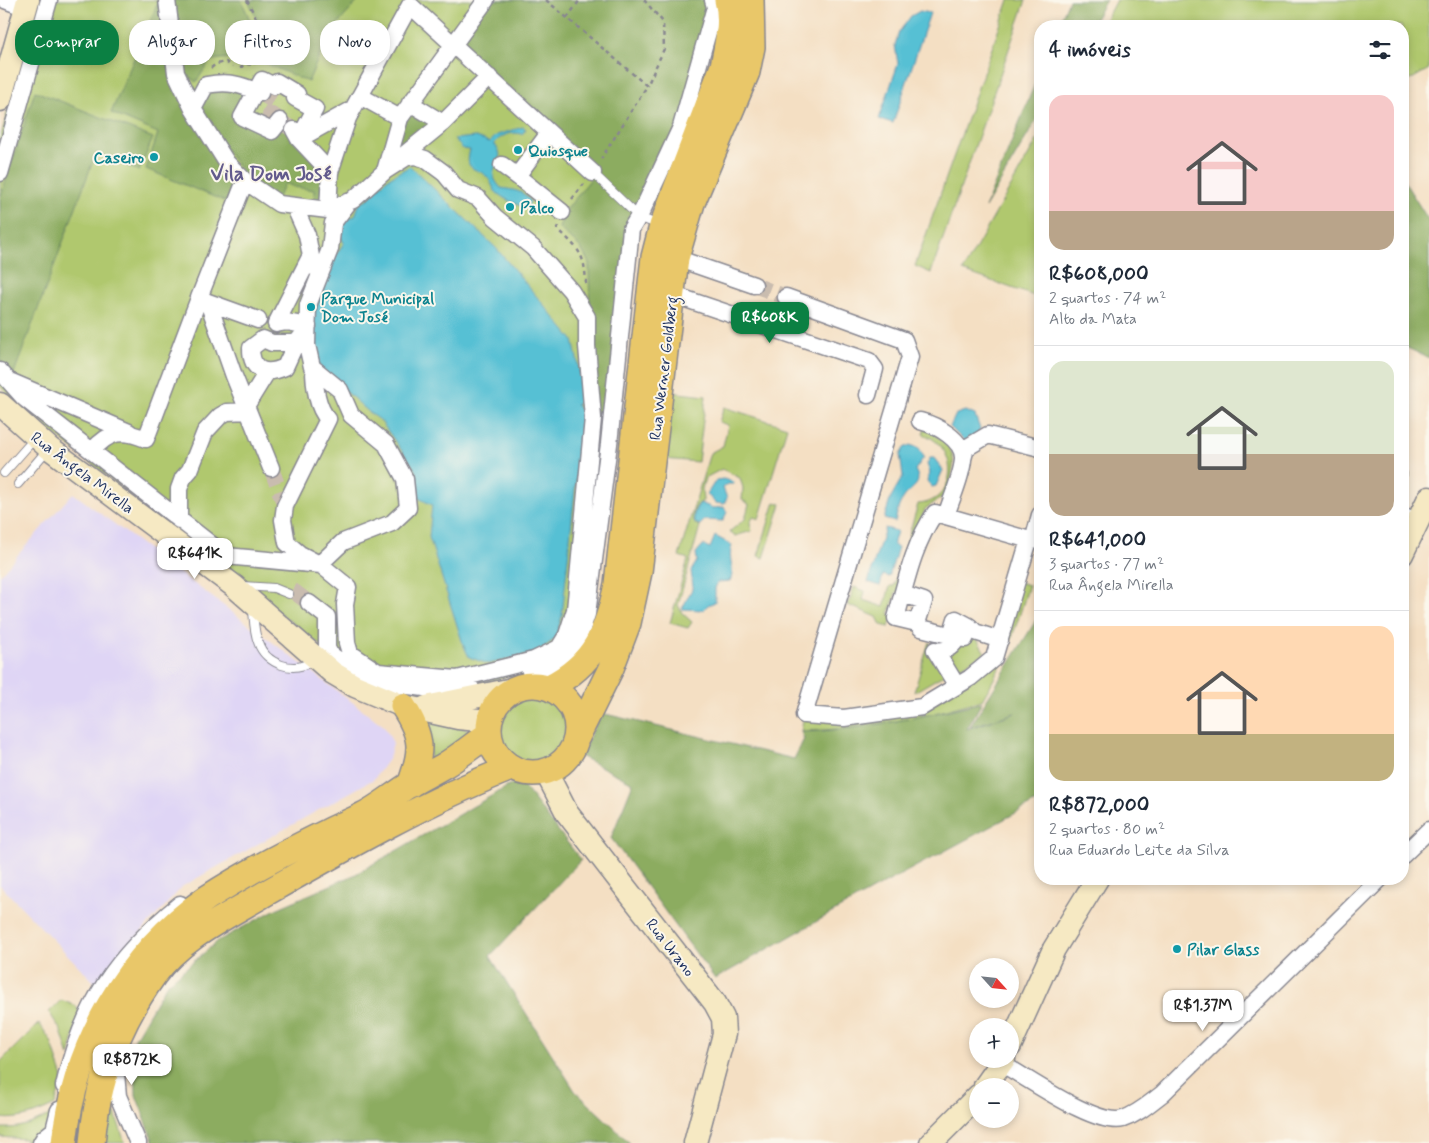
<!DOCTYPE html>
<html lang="pt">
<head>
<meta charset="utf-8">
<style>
	body { margin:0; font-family:Mynerve,sans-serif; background:#f6f6f7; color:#1f2937; height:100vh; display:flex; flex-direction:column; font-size:19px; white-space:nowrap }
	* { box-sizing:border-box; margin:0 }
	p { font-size:16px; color:#747a83 }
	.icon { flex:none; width:28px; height:28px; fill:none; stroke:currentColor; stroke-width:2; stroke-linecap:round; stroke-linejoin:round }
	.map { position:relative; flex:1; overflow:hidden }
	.drawer { position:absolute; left:1034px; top:20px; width:375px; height:865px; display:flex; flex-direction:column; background:#fff; border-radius:20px; box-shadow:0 2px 8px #0003 }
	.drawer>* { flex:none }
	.banner { position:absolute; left:15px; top:20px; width:475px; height:45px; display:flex; gap:10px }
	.needle { width:32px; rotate:117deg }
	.controls { position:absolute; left:969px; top:958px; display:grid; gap:10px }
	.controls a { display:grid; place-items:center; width:50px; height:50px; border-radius:50%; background:#fff; box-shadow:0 2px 8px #0003; font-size:25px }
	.price { position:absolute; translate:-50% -42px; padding:0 11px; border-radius:10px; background:#fff; color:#222; font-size:16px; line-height:32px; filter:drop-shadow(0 1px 2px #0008) }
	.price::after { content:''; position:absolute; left:50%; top:30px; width:15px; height:11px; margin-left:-8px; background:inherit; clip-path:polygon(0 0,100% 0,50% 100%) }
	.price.selected { background:#0b8043; color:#fff }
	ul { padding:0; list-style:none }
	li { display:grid; align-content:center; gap:10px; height:265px; padding:0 15px }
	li+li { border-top:1px solid #e0e1e3 }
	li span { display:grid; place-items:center; height:155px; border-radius:15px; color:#555 }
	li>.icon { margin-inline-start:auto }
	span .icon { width:90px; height:90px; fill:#fffc; stroke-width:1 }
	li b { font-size:21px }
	h2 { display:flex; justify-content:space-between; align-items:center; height:60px; padding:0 15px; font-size:21px }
	.chip { padding:0 18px; border-radius:20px; background:#fff; box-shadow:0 2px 8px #0003; font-size:18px; line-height:45px }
	.chip.selected { background:#0b8043; color:#fff }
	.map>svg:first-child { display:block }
</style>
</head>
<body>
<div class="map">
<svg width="1429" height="1143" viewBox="0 0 1429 1143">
	<rect width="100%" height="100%" fill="#fbf7ec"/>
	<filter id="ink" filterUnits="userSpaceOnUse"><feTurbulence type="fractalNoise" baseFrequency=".02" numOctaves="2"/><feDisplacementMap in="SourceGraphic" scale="10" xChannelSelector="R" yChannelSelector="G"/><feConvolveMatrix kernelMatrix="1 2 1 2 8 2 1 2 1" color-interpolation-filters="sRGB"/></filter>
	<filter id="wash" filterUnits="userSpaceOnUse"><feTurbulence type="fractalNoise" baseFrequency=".0096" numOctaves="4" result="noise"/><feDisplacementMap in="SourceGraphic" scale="20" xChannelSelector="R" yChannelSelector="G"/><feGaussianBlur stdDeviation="1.12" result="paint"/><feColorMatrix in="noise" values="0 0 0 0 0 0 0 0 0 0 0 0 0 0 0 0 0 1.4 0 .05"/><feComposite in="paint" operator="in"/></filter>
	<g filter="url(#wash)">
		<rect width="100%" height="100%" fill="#f4dfc3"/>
		<path fill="#dfd5f5" d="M73,493L384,726L393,743L389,758L374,779L183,886L95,983L0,885V575Z"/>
		<path fill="#b0c86e" stroke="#667c66" d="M38,0H711L641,209L608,444L554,663L456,691L324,648L14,402L0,386V139Z
			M1009,0H1026L931,273L915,266Z
			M1116,0H1429V69L1403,84L1402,26H1102Z
			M1040,135V298L963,271Z
			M669,392L706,396L698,462L664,459Z
			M724,407L787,427L759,519L753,517L750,523L752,531L735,536L729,532L745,519L749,504L742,500L743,488L740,478L722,469L705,478L702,489L703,501C694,505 691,516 695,524L700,526L678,605L682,613L692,622L688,628L670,623L688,559L679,556L710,453L723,446L728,425L719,422Z
			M925,428C959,450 957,457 947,494L925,509L899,592H896L889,614L893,615L889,627L881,625L877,617L848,605L854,587L865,591L863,600L884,607L890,586H894L918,504C955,502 963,450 923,434Z
			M775,502L781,504L764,558L758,556Z
			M1019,582L1029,585C1016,627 1005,663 982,700L924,716V709L996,659Z
			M976,637L985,653L950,673L941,656Z
			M929,642L947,673L914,692Z
			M499 728a34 34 0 1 1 68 0a34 34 0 1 1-68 0Z
			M922,709V716C882,724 842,730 801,731L804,716Z
			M419,717L471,730L430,764V743Z
			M61,1000L76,1006L80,1013L69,1056L61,1031L49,1012Z
			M39,1023L51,1041L63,1078L55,1105C39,1113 19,1121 0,1118V1062Z
			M111,1101L125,1143H99Z
			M54,1112L38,1143H26V1139L0,1137V1128C21,1129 36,1123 54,1112Z"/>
		<path fill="#8cac61" stroke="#546e60" d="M159,0L170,71L236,180L229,203L146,169L158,133L111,113Z
			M173,0H241L250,20L252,52L255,60C237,60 227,56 210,61L196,82L182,71Z
			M248,0H359L329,34L308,82L265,63L257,52V19Z
			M489,0H711L680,126L639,214L456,44Z
			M1069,0H1106L1091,26H1058Z
			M1040,71V114L985,208Z
			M210,88L250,92L240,119L281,125L286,129L327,172L328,207H315L314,190L294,187L285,183L277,199L247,178L196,109Z
			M35,91L153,138L139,171L96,153L13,376L0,362V198Z
			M410,105L441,123L387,168Z
			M593,176L636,216L584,608L590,319L589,263L580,247L559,228L564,213Z
			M1402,178L1429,221V358L1403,346Z
			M1040,614V800L874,889L715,979L611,838L633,783L580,756L601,713L794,759L804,739L801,732C863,730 922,717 982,702L967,729L1015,713L970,727Z
			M519,780L581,860L490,956L575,1091L630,1143H154L136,1095L135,1038L166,985L218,941L276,909L354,875Z"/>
		<path fill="#57c0d4" stroke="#397899" d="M920,11L930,13L893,123L879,119L898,64L895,45L899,32L911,16Z
			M523,127L526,129L522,134C511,131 501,135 494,144C512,162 480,166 501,188C512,190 524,190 530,201L527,209C517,204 503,199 496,192C492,188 492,182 488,178C479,166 463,174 470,150L463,149L454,139L476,137L490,142L497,135Z
			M410,166L496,248L573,340L585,397L576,405L583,412L562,616L555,639L535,653L488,664L469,657L463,644L429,537L432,505L407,492L417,472L380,420L370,413L320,368L316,357L312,319L333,259L344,243L334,224L355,216L359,204L369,198L387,179Z
			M965,411L975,415L980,429L978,434L965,442L950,427L956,414Z
			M910,445L919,448L924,457L915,470C924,486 910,487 903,499C898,505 897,514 895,522L884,519L891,497L903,476L900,455L904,448Z
			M930,458H934L943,470L936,486L932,487L927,481L930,473L927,464Z
			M723,479L734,482V484H728L723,488L727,498L724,504L715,503L707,494L716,480Z
			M700,503L713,508L724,507L727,512L723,521L705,520L700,525L695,523C692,516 695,509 700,503Z
			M885,528L897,531L893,545L898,547L889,577L883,575L880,586L868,582Z
			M715,536L732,545C727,560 736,569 730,581L718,582L715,588V602L708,605L703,610L682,609L693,587L691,571L697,561L696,553L703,545L710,548Z"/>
	</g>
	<g filter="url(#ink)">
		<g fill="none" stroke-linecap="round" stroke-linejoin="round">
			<path stroke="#c9bcaf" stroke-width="16" stroke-dasharray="16 8" stroke-linecap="butt" d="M260,93L276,102L270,115L292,129
				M754,285L786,297
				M271,468L285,506
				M292,590L309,603"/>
			<g stroke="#888790" stroke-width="10">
				<path id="lane" d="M593,173L639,217L659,225
					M4,473L34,439
					M1402,475L1403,474
					M18,484L48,449
					M1402,510L1416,517
					M243,586L274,588L289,594
					M253,610C254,621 254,632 258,642C265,664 295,675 313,660"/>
			</g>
			<g stroke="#888790" stroke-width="19">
				<path id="street" d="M5,0L26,8
					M360,96L400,118L486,0
					M410,103L443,123
					M193,109L206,85C228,81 240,84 260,93
					M280,121L272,131L242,117L262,80L274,86L277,82L297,94L295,98L315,109L299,139
					M294,130L299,139L330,172
					M549,133L517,176L562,212
					M299,139L353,109
					M400,158L443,123L489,77
					M502,165L517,176
					M385,171L400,118
					M0,173L49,0
					M245,181L199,298L208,302L234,376L271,468
					M295,208L307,235L313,267
					M328,210L330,172L348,118L410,5L593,173
					M676,258L754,285
					M671,294L869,361L875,369L868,395
					M786,297L904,340L910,357L804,715L844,718L922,707L970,678L994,658L1029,540
					M208,302L258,320
					M308,326L287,322L276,324L310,257
					M296,343H272L263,339L251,348C251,371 265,376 285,367L296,343L307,330
					M314,369C314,384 317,408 328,419L285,506L283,520L287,543L300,554L321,565L323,561L343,542L392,523L408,508L405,479L386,444L351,415L340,390L312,367L307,345L308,305L330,249L333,223L349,202
					M0,371L24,398L226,556L321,565L348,587L345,604L347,643L350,653L378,672L457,679L534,660L559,648L567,635L575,610L593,418L587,346V317L571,291L533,248L495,217L478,198L458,190L444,173L425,159L415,156L407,157L385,171L353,200L328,210L279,204L245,181L227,163L193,109L176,73L167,0
					M12,382L129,432
					M246,406L267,372
					M920,421C936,425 965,440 963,460C961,479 951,499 946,516L1033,541L1040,515
					M92,451C109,431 122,429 146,439L199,298
					M963,459L966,448L988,435L1040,448
					M946,516L935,513C913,545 906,582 896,618L917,623L921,628L965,639L969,626L956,619L951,635
					M179,520V489L183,478L190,470L205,432L220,416L227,412L248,411
					M903,594L924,601L917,623
					M309,603L327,617V648L330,654L369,681L456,692L471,688
					M969,626L975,632L1000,640
					M530,671L554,664L576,646L587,614L609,444L631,229L642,211L681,127L715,7L713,0
					M957,686L935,650C946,652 953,647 958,637
					M1402,856L1429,830
					M115,1062L118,1096L138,1143
					M1002,1064C1028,1078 1096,1127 1123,1119C1138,1114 1150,1103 1162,1094L1380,879
					M64,1086C82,1005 116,956 180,904
					M41,1143L44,1138L54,1130L59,1110"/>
			</g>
			<g stroke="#888790" stroke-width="25">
				<path id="secondary" d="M0,100L28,0
					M0,404L49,448L234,586L333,673L355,686L403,706L458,718L489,721
					M1402,554L1429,498
					M426,707L513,689
					M546,772L567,813L715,1003L723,1018L724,1034L695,1143
					M1010,1046L1054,949L1097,879
					M985,1086L1004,1059
					M931,1143L978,1096"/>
			</g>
			<g stroke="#888790" stroke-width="28">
				<path id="primary" d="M489 729a44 44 0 1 1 88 0a44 44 0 1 1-88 0Z
					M549,687C595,664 607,632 617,584L654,257L662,226L723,66C727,45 733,21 727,0
					M403,706C423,737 423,750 410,785
					M577,737L611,668L628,623L639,572L676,258L692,203L747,72L752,47L751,0
					M64,1143C74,1047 127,953 207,898C245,873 286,852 327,832C338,826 350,822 361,816C378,808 393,795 409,785C421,778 433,772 445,765C460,756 474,744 489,734
					M92,1143C97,1082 118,1025 154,975C182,937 226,917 266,893C343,849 429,800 511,768"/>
			</g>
			<path stroke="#888790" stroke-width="2.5" stroke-dasharray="4 4" stroke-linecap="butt" d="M247,0L256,18V52L266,65
				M546,0L647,86L601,159
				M644,0L663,22L664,49L647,86
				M567,18L580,0
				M211,68L216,64L226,62L232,67
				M240,68L247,64L255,65
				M572,199L584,184
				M558,226L557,228C579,250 585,253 586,285"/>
			<use href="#lane" stroke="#fff" stroke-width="8"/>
			<use href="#street" stroke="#fff" stroke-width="16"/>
			<use href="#secondary" stroke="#f6e9c3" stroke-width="22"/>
			<use href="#primary" stroke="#e9c769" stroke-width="25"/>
		</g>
	</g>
	<g fill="#0f9aa8" stroke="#fbf7ec" stroke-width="2">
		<circle cx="518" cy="150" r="5"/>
		<circle cx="154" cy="157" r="5"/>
		<circle cx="510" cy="207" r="5"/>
		<circle cx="311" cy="307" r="5"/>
		<circle cx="1177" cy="949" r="5"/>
	</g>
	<g text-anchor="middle" stroke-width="4" stroke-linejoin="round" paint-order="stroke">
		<g font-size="16" font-weight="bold" fill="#0d838f" stroke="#fbf7ec" text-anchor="start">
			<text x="528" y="156">Quiosque</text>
			<text x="144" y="163" text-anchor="end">Caseiro</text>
			<text x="520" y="213">Palco</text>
			<text x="321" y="304">Parque Municipal<tspan x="321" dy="18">Dom José</tspan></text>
			<text x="1187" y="955">Pilar Glass</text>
		</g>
		<g font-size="16" fill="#1b2f5e" stroke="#fbf7ec">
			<text transform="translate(663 368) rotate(-83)" y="6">Rua Werner Goldberg</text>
			<text transform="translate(83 472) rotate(37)" y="6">Rua Ângela Mirella</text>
			<text transform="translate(671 947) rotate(52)" y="6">Rua Urano</text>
		</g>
		<g font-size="21" font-weight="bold" fill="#625a8c" stroke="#fbf7ec">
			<text x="271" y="180">Vila Dom José</text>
		</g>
	</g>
</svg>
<div class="controls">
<a><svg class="needle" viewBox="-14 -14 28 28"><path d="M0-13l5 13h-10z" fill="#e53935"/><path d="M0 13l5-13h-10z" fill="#747a83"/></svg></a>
<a>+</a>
<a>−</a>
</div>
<b class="price selected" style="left:770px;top:344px">R$608K</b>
<b class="price" style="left:195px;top:580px">R$641K</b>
<b class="price" style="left:1203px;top:1032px">R$1.37M</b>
<b class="price" style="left:132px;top:1086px">R$872K</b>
<div class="banner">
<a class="chip selected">Comprar</a>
<a class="chip">Alugar</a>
<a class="chip">Filtros</a>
<a class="chip">Novo</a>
</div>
<section class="drawer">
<h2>4 imóveis<svg class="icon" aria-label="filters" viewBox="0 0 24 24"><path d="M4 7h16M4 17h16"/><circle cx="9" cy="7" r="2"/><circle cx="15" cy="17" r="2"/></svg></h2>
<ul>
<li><span style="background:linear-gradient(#f6c9c9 75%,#b9a48a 0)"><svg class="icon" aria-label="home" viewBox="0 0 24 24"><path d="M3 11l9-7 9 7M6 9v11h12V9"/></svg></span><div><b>R$608,000</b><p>2 quartos · 74 m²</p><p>Alto da Mata</p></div></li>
<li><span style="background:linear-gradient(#dfe7d0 60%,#b9a48a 0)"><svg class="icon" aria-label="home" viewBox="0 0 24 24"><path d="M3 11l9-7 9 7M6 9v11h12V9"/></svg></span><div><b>R$641,000</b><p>3 quartos · 77 m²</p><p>Rua Ângela Mirella</p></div></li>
<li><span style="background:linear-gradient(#ffd9b3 70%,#c2b280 0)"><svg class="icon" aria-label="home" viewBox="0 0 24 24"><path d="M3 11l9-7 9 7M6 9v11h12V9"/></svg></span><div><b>R$872,000</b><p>2 quartos · 80 m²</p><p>Rua Eduardo Leite da Silva</p></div></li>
</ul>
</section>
</div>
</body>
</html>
